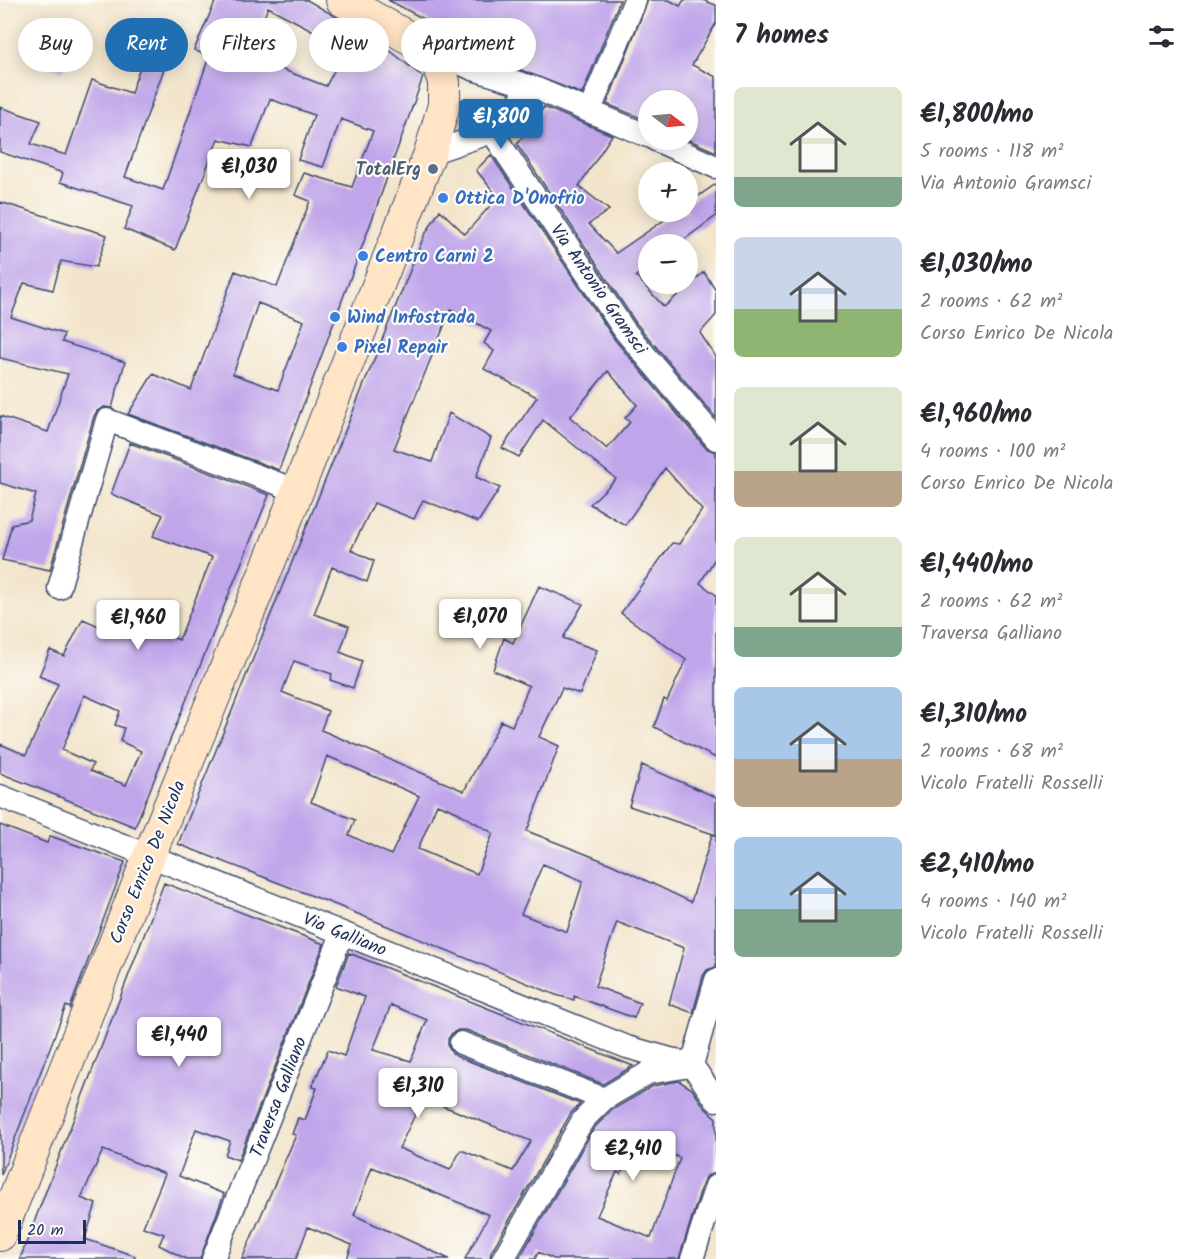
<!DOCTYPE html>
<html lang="en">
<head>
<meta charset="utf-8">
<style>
	body { margin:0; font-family:Kalam,sans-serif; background:#f2f2f3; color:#2b2b33; height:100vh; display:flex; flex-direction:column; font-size:22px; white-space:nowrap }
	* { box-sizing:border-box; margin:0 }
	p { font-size:20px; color:#7c7c81 }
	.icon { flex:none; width:33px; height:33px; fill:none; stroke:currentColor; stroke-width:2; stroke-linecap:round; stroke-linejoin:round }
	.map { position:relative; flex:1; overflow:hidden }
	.panel { display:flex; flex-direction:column; background:#fff; width:480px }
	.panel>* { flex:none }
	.banner { position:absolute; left:18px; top:18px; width:570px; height:54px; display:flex; gap:12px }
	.needle { width:39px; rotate:106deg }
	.controls { position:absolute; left:638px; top:90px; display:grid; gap:12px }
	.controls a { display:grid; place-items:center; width:60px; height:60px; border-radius:50%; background:#fff; box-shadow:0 3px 15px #0003; font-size:30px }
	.scale { position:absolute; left:18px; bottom:15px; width:68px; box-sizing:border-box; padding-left:6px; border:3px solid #1b2f5e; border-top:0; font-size:16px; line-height:21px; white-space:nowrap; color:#1b2f5e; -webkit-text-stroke:4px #fdfcf7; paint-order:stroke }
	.price { position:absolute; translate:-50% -51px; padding:0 14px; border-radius:6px; background:#fff; color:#222; font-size:20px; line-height:39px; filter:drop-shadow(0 2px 3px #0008) }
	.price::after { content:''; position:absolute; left:50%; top:36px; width:18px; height:14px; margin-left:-9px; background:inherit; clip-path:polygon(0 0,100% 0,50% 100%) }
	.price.active { background:#1f6fb2; color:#fff }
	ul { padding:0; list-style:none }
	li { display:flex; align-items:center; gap:18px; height:150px; padding:0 18px }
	li span { display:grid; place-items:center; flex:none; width:168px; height:120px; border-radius:9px; color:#555 }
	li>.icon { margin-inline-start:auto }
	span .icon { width:72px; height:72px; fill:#fffc; stroke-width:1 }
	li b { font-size:26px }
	h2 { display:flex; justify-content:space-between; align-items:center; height:72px; padding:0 18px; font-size:26px }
	.pill { padding:0 21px; border-radius:27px; background:#fff; box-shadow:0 3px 15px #0003; font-size:21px; line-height:54px }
	.pill.active { background:#1f6fb2; color:#fff }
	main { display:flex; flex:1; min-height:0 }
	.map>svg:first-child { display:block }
</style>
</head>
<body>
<main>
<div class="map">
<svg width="716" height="1259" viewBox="0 0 716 1259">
	<rect width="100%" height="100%" fill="#fdfcf7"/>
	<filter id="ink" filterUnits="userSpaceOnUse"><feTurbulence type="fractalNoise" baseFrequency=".0167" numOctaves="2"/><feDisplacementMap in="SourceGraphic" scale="12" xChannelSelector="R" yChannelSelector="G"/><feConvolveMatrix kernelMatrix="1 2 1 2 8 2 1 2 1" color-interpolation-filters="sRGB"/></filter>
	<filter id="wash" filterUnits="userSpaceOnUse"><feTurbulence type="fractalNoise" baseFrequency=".008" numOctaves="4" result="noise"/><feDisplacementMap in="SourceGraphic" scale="24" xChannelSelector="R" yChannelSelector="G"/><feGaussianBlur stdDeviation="1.35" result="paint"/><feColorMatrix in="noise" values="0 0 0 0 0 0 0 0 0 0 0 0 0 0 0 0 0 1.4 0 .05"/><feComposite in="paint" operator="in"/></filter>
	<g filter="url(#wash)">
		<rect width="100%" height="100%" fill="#f3e5cc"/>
		<g id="blocks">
			<path fill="#c0a5ea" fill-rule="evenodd" d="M216,0H307L378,41L423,77L373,217L279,470L128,414L153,374L191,390L235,271L277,287L310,201L295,195L304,173L352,187L373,131L341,119L323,167L298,160L314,115L270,99L252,147L218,139L175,250L124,229L133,206L60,182L63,173L0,152V107L41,121L31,144L66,155L92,80L131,93L155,25L177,33L125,177L163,190L209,57L194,50ZM268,7L346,48L326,86L249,57ZM258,303L304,321L278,390L233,374Z
				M388,0H620L582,94L521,70Z
				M648,0H669L680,6L684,0H702L716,5V23L692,65L716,77V152L687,139V100H648V121L607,104Z
				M53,32L76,42L63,71L44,65Z
				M544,107L612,135L579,186L609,210L589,224L616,253L676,212H687V204L716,184V216L678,244H648V267L636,276L664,307L704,272L716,291V315L700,333L716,357V418L636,323L517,144Z
				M491,155L615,340L706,448L716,452V557L700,583L716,595V758L654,727L664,699L667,701L686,660L621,613L672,543L679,544L702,510L665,468L625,525L590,504L616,479L543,420L519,457L502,448L537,397L484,369L494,351L484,343L491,331L451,309L394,449L432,462L449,413L491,438L476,477L500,488L478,522L423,500L414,519L374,503L351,550L374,561L367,582L332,567L314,614L349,626L340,652L362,661L353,688L330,680L332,674L294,661L282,692L328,711L321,730L464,791L501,721L512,726L529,686L493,670L504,638L513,643L539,586L583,604L563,638L597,650L580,694L562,688L539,737L559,746L527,831L611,864L691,902L712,835H716L629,806L642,765L716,797V967L707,970L703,976L693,1013L669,1004L684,948L617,922L595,986L640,1003L634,1018L574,996V1000L556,995L336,905L178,844L424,236L440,210L465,234L498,197L476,170ZM608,371L637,405L625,418L630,422L607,449L570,417ZM327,756L419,796L391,855L349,835L355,820L311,802ZM437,804L457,812L493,833L477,874L418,849ZM543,864L583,881L567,932L521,914Z
				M0,202L107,235L96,267L61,261L53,290L24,283L11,317L64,334L62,342L125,362L112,408L104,407L97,411L94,416L50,570L2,560L12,524L29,520L36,494L0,483V416L48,432L68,374L0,358Z
				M130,443L269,495L135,827L0,773V744L26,755L58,684L39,676L50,650L64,656L83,619L112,632L121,615L179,640L212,557L153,536L163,515L111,494ZM84,695L120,711L115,725L124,728L120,741L141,751L126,785L90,771L93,764L62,750Z
				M0,825L47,843L50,836L125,862L70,1008L66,1006L1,1175Z
				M164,883L324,944L238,1160L225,1155L230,1141L196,1129L179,1176L224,1194L200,1259H186L159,1245L164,1234L143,1227L165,1174L103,1150L81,1198L96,1204L85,1239L135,1256V1259H20Z
				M349,953L633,1066L603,1084L466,1030H458L452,1033L448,1039V1046L451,1052L456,1056L580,1104L571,1113L491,1252L490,1259H465L489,1215L372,1167L354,1215L449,1259H347L352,1245L308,1227L296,1259H242L296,1135L292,1134L298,1118L305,1120L317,1088L312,1087L328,1050L344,1056L365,997L336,986ZM391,1005L427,1020L411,1061L373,1050ZM423,1098L531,1141L513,1171L461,1150L450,1170L399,1148Z
				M679,1081L692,1089L705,1108L716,1118V1173L707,1176L703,1182L679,1259H554L538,1252L535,1259H519L594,1128L612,1110L653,1086ZM638,1140L680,1158L651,1238L597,1216L617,1172L621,1174Z"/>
		</g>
	</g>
	<g filter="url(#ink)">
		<use href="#blocks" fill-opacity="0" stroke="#3b4a6e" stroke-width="1.5"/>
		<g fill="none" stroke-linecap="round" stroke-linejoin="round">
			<g stroke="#3b4a6e" stroke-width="25">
				<path id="street" d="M434,52L473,69L532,87L648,136
					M590,110L635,0
					M492,132L625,331L716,439
					M656,140L716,167
					M430,153L492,132L532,87
					M59,588L107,420L298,491
					M0,796L627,1047L692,1065
					M461,1043L604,1099
					M692,1065L716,980
					M692,1065L716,1100
					M213,1259L342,934
					M503,1259L583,1120L604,1099L648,1073L684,1067
					M692,1259L716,1186"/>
			</g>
			<g stroke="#3b4a6e" stroke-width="34">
				<path id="secondary" d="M0,1235L149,856L273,553L430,153L444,105V82L434,52L342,0"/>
			</g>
			<use href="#street" stroke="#fff" stroke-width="22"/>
			<use href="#secondary" stroke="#ffe4c6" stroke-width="32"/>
		</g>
	</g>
	<circle fill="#5c6f8a" stroke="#fdfcf7" stroke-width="2" cx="433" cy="169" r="6"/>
	<g fill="#3f7fe0" stroke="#fdfcf7" stroke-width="2">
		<circle cx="443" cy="198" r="6"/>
		<circle cx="363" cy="256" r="6"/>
		<circle cx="335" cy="317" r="6"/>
		<circle cx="342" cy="347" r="6"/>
	</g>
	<g text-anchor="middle" stroke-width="4.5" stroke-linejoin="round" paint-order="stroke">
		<g font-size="18" font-weight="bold" fill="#4e5e75" stroke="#fdfcf7" text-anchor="end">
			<text x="421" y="175">TotalErg</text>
		</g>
		<g font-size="18" font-weight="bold" fill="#366cbe" stroke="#fdfcf7" text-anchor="start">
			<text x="455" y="204">Ottica D'Onofrio</text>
			<text x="375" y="262">Centro Carni 2</text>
			<text x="347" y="323">Wind Infostrada</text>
			<text x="354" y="353">Pixel Repair</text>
		</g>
		<g font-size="18" fill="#1b2f5e" stroke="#fdfcf7">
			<text transform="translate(599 289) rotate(55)" y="6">Via Antonio Gramsci</text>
			<text transform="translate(147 862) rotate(-68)" y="6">Corso Enrico De Nicola</text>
			<text transform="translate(345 934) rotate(22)" y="6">Via Galliano</text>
			<text transform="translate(278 1097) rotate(-69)" y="6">Traversa Galliano</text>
		</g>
	</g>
</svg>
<div class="controls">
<a><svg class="needle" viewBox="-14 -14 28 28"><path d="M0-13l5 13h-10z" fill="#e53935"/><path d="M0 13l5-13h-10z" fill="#7c7c81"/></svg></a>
<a>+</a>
<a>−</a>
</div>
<div class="scale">20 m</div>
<b class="price active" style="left:501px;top:150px">€1,800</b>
<b class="price" style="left:249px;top:200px">€1,030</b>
<b class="price" style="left:480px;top:650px">€1,070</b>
<b class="price" style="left:138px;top:651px">€1,960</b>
<b class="price" style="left:179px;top:1068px">€1,440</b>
<b class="price" style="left:418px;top:1119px">€1,310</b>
<b class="price" style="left:633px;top:1182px">€2,410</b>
<div class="banner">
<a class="pill">Buy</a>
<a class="pill active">Rent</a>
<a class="pill">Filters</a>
<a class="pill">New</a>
<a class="pill">Apartment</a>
</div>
</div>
<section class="panel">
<h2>7 homes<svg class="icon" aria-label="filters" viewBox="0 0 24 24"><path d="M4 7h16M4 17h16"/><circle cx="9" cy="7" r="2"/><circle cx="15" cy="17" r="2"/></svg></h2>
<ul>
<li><span style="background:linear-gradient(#dfe7d0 75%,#7fa58c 0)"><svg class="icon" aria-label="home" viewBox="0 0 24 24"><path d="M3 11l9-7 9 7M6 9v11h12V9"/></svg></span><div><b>€1,800/mo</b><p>5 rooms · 118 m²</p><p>Via Antonio Gramsci</p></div></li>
<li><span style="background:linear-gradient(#c9d6e8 60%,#8fb573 0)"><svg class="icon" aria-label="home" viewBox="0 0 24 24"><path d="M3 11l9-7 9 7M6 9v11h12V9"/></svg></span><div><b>€1,030/mo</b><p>2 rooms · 62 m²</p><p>Corso Enrico De Nicola</p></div></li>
<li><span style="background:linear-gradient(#dfe7d0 70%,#b9a48a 0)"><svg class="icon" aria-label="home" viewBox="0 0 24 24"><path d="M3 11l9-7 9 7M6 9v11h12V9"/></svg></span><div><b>€1,960/mo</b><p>4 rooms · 100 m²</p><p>Corso Enrico De Nicola</p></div></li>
<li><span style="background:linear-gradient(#dfe7d0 75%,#7fa58c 0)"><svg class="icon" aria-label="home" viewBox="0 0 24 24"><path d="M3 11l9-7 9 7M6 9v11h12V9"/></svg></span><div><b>€1,440/mo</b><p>2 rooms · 62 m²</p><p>Traversa Galliano</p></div></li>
<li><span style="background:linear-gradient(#a9c7e8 60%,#b9a48a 0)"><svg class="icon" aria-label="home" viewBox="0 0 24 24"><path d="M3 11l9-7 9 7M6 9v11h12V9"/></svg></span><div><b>€1,310/mo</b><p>2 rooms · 68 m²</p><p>Vicolo Fratelli Rosselli</p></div></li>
<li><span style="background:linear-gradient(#a9c7e8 60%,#7fa58c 0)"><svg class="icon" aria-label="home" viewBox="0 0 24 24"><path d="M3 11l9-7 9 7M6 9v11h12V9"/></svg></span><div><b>€2,410/mo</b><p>4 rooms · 140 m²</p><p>Vicolo Fratelli Rosselli</p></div></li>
</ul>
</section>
</main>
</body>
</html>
